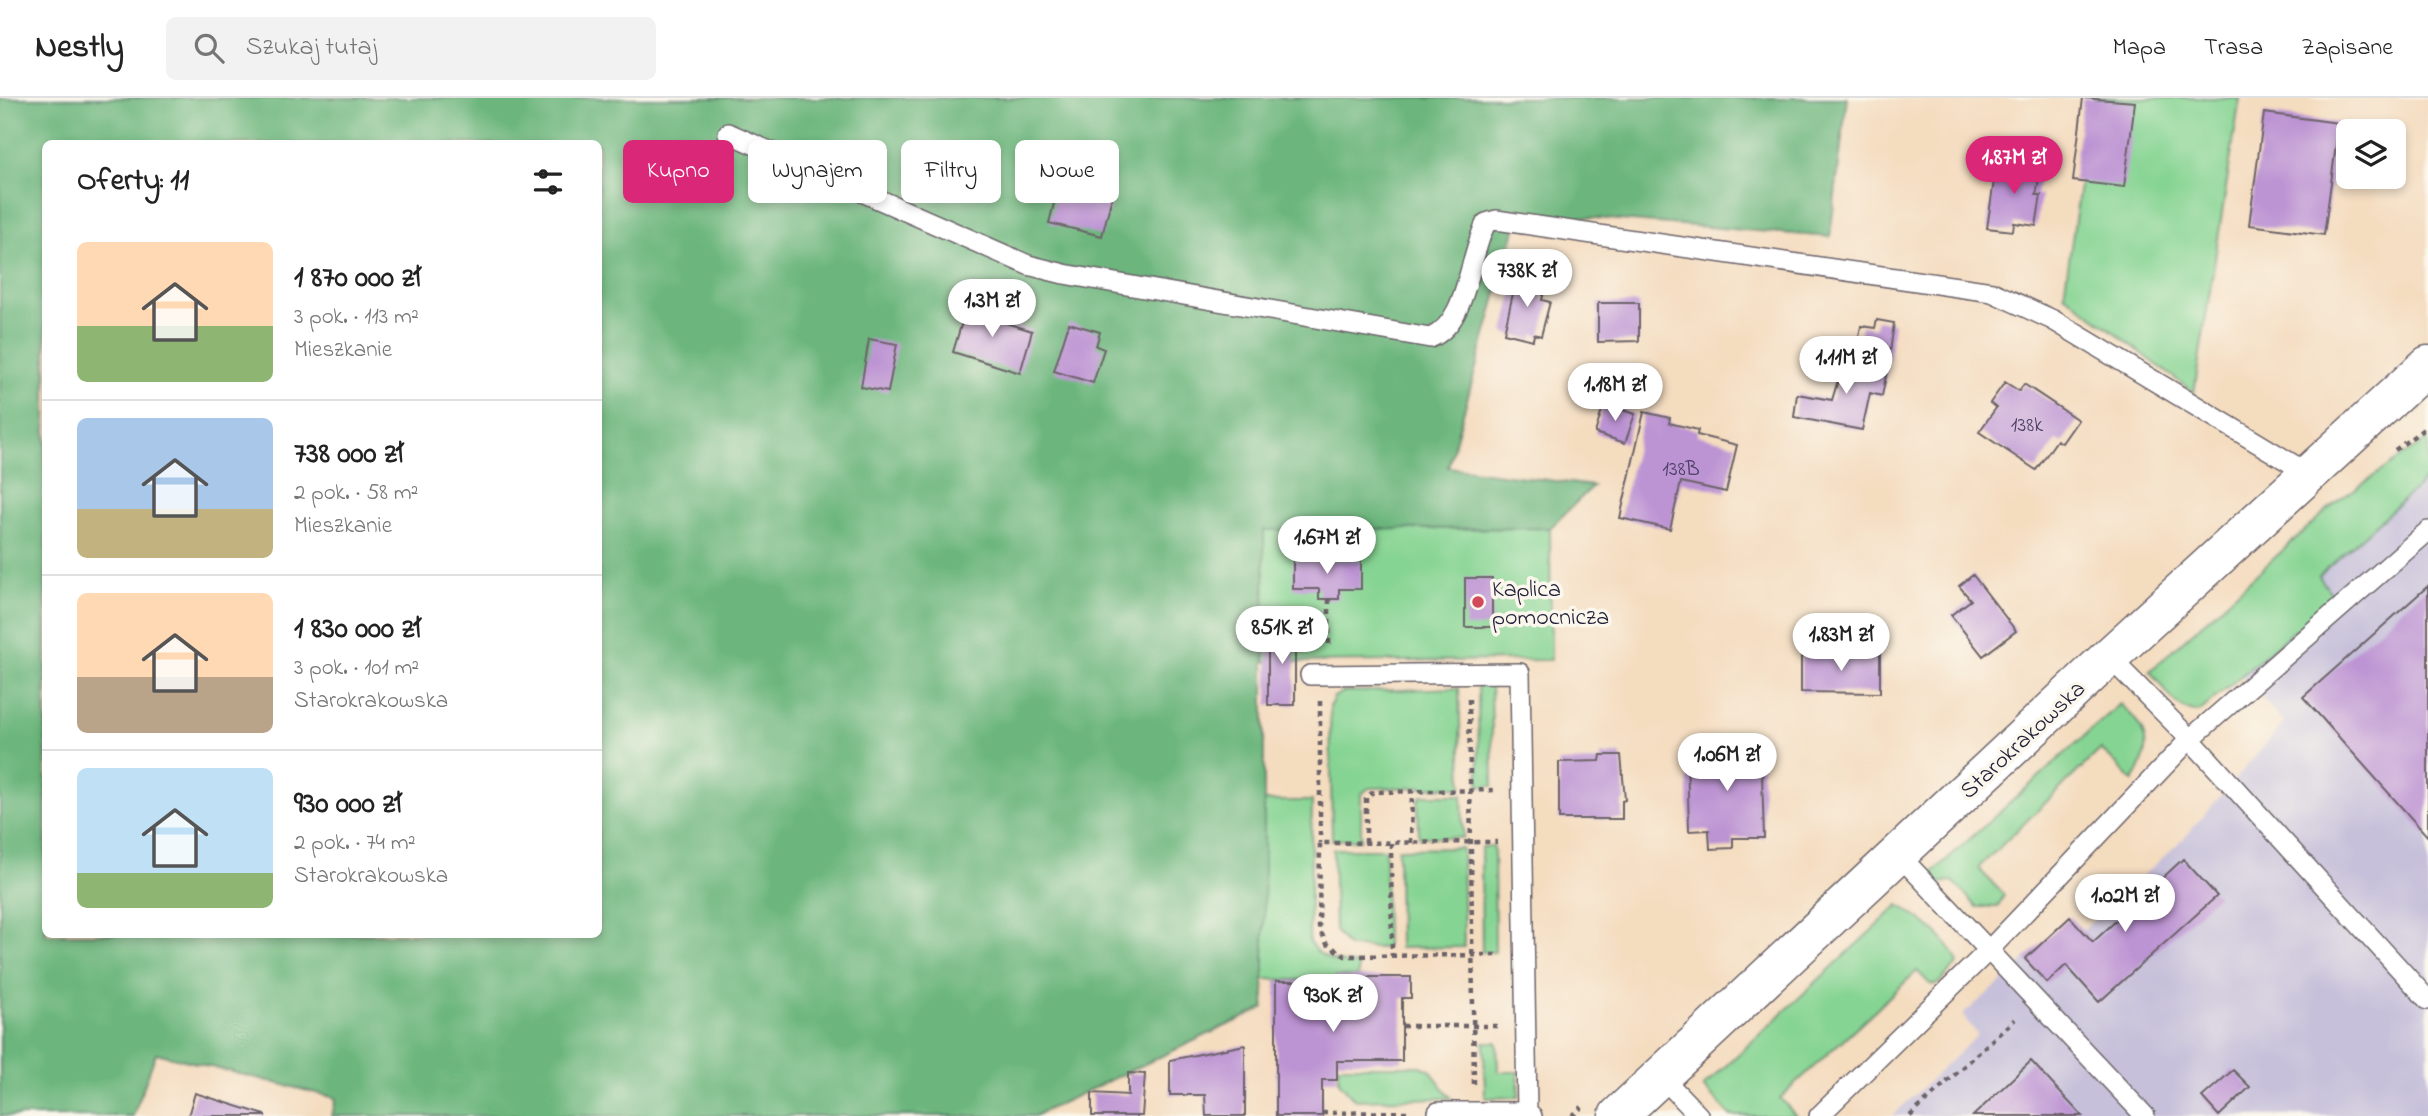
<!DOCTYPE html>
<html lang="pl">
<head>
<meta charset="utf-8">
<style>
	body { margin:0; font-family:"Indie Flower",sans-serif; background:#f2f2f2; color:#222; height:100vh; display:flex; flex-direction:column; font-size:26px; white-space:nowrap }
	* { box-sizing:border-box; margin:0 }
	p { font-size:23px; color:#767676 }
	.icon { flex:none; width:38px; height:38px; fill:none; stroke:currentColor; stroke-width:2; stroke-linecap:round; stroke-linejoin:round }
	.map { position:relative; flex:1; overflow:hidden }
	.details { position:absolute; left:42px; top:42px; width:560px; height:798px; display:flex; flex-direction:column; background:#fff; border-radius:10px; box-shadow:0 4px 10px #0003 }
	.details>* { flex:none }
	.hud { position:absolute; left:623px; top:42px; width:665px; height:63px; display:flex; gap:14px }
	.tools { position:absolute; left:2336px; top:21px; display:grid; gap:14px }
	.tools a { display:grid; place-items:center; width:70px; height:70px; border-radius:10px; background:#fff; box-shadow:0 4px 10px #0003; font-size:35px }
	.price { position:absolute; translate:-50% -60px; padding:0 16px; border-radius:24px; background:#fff; color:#222; font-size:23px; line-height:46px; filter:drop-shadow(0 2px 4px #0008) }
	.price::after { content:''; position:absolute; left:50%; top:42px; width:21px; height:16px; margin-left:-10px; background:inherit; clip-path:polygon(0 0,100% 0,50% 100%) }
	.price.selected { background:#db2777; color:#fff }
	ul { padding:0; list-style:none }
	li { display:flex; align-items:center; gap:21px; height:175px; padding:0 35px }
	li+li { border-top:2px solid #e0e0e0 }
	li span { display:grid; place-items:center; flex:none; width:196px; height:140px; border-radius:10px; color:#555 }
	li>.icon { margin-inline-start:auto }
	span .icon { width:84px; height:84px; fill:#fffc; stroke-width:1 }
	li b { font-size:30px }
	h2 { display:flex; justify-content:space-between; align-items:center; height:84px; padding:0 35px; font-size:30px }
	.tag { padding:0 24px; border-radius:10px; background:#fff; box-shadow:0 4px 10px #0003; font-size:24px; line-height:63px }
	.tag.selected { background:#db2777; color:#fff }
	header { display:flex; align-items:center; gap:42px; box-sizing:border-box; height:98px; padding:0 35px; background:#fff; border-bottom:2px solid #e0e0e0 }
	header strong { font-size:33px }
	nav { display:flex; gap:38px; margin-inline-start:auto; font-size:24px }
	.search { width:490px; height:63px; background:#f2f2f2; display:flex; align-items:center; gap:18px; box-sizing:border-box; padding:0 24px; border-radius:10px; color:#767676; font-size:26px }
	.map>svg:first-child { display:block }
</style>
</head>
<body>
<header>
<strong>Nestly</strong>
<div class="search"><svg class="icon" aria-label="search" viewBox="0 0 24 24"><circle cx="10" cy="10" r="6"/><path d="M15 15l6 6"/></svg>Szukaj tutaj</div>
<nav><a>Mapa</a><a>Trasa</a><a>Zapisane</a></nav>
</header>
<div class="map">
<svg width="2428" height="1018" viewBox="0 0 2428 1018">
	<rect width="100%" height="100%" fill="#fbf7ec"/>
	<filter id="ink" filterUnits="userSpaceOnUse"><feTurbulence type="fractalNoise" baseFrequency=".0143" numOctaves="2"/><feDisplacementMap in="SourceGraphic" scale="14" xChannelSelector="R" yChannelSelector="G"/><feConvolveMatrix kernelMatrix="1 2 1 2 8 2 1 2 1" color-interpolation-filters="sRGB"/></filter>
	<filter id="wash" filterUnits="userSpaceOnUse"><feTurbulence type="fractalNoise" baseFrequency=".00686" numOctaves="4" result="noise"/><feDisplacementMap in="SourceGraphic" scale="28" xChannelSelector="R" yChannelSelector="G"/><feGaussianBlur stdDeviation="1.57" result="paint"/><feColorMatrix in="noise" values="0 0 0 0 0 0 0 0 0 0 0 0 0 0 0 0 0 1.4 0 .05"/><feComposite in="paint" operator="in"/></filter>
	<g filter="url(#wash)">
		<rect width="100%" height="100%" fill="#f4dcbf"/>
		<path fill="#c6c0da" d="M2428,379V1018H1892L1978,937L1962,917L2011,876L2070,819L2083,832L2184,740L2284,625L2228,562Z"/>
		<path fill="#86d493" stroke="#547b67" stroke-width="2" d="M2093,0H2240L2194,295L2064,196Z
			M2428,341V379L2319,478L2334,500L2330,510L2291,535L2199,614C2176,614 2164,590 2150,573L2336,404Z
			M1550,430L1551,562L1265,564L1264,432Z
			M1478,582H1491L1493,688H1479Z
			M1459,590L1462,689L1369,690L1361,696V742H1332L1330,608L1334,599L1343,594Z
			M2120,606C2149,631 2153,651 2133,683L2101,651L1978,770L2004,797L1998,809H1977L1953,783L1937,785L1933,774Z
			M1422,697H1462L1463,740L1419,739L1418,703Z
			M1264,703H1312L1309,844C1322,862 1337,865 1358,867V879H1336V883L1264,881Z
			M1481,749H1494L1495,854H1482Z
			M1462,750L1464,849L1399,850L1398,751Z
			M1333,751H1385L1386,850L1348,849L1335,833Z
			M1899,807C1920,821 1949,840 1958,865L1937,887L1930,886L1917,873L1780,1000L1796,1018H1731L1703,989Z
			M1484,944H1497L1498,974H1518L1519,999L1485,1000Z
			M1339,968H1421L1430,972L1451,1000L1355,1002L1339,984Z"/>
		<path fill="#6cb67d" stroke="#476c5c" stroke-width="2" fill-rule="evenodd" d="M0,0H1847L1830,139L1520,114L1448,369L1593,388L1550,430L1264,432V910L1034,1018H332L336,1000L156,955L133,1018H0ZM46,46H598V836H46Z"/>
		<g id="blocks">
			<path fill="#bc93d3" d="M2083,0L2135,4L2124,89L2073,83Z
				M2264,15L2339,25L2324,137L2249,127Z
				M2009,57L2026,60L2024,73L2040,76L2036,97H2041L2036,128L2014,125L2013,133L1987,130L1996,69L2007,70Z
				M1060,82L1113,95L1102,138L1049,125Z
				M1517,178L1546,185L1542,202L1550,204L1541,238L1534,236L1533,242L1504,235Z
				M968,204L1003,214L1000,223L1032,233L1020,275L953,254Z
				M1598,205H1639V243L1598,244Z
				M1877,222L1894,225L1889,262L1856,255L1861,228L1875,230Z
				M1069,225L1100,234L1096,248L1104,251L1093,285L1054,273Z
				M869,241L897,246L888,294L861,289Z
				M1845,259L1888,268L1882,298L1870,295L1862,332L1794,319L1797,296L1832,302Z
				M2005,284L2019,293L2024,286L2078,322L2062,345L2057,342L2036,372L1979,334L1996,310L1990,305Z
				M1604,306L1635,316L1625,345L1595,335Z
				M1644,314L1670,320L1669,325L1698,332L1697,337L1737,347L1726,394L1681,384L1670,431L1620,420Z
				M1293,462H1361V491H1339V501H1319V491H1293Z
				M1973,477L2016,533L1983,558L1951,517L1971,502L1959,488Z
				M1465,480H1492V529H1465Z
				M2428,488V739L2303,599Z
				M1268,529H1295V607H1268Z
				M1825,556H1880V595L1801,594V559Z
				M1761,644L1764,740H1733V750L1710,751L1709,732L1689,733L1687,656H1710V645Z
				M1601,657H1621L1625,702L1622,703V721H1559V664L1600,663Z
				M2183,761L2217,798L2099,904L2066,867L2047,885L2025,861L2070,819L2093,844Z
				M1336,879H1411V900H1402V963H1337V982H1322V1018H1276V883H1336Z
				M1245,947V1018H1206L1205,997H1170V962Z
				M2031,963L2082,1018H1973Z
				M2233,972L2250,989L2219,1018L2202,999Z
				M1128,975L1145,976L1142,1018H1092V995L1128,997Z
				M195,995L265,1017V1018H188Z"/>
		</g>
	</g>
	<g filter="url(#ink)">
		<use href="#blocks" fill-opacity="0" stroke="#6c6369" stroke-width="2"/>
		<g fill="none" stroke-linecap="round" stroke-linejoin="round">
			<g stroke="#6c6369" stroke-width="22">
				<path id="lane" d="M728,35L1028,167L1064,176L1430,240C1468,225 1468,160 1486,125L1496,122L1992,194L2053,222L2309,376
					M2428,433L2190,641L2428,902
					M1310,577L1520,575L1527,1014L1532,1018
					M1898,756L2145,1018
					M1661,978L1699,1018
					M1438,1014H1527
					M1819,1018L1990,851L2190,641L2109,559"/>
			</g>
			<g stroke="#6c6369" stroke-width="41">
				<path id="secondary" d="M1618,1018L2109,559L2428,267"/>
			</g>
			<path stroke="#6c6369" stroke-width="4.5" stroke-dasharray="5 5" stroke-linecap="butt" d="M2395,352L2428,328
				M1329,501V548
				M1469,601L1474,988
				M1320,603V745
				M1366,745V700L1373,694L1497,692
				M1391,745L1392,858
				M1411,745L1412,693
				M1496,857L1345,858L1327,846L1319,831L1320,745L1497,744
				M1402,928H1500
				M1322,1015L1412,1014
				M1572,1018L1582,1009
				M1910,1018L2015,921"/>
			<use href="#lane" stroke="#fff" stroke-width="19"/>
			<use href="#secondary" stroke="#fff" stroke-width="38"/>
		</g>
	</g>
	<circle fill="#d1495b" stroke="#fbf7ec" stroke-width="2.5" cx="1478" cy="504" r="7"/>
	<g text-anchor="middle" stroke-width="7" stroke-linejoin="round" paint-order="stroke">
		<g font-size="21" fill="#483e61">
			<text x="2027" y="333">138k</text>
			<text x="1681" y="377">138B</text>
		</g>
		<g font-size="24" fill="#22223b" stroke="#fbf7ec" text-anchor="start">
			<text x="1492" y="498">Kaplica<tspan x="1492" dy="28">pomocnicza</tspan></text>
		</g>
		<g font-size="24" fill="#22223b" stroke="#fbf7ec">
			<text transform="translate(2022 641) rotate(-43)" y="8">Starokrakowska</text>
		</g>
	</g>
</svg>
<div class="tools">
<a><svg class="icon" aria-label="layers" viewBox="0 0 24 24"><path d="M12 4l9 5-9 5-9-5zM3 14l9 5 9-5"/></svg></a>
</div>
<b class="price selected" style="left:2014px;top:98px">1.87M zł</b>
<b class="price" style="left:1527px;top:211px">738K zł</b>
<b class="price" style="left:992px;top:241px">1.3M zł</b>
<b class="price" style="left:1846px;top:298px">1.11M zł</b>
<b class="price" style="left:1615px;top:325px">1.18M zł</b>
<b class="price" style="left:1327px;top:478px">1.67M zł</b>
<b class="price" style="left:1282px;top:568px">851K zł</b>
<b class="price" style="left:1841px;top:575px">1.83M zł</b>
<b class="price" style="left:1727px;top:695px">1.06M zł</b>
<b class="price" style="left:2125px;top:836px">1.02M zł</b>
<b class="price" style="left:1333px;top:936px">930K zł</b>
<div class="hud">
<a class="tag selected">Kupno</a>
<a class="tag">Wynajem</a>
<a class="tag">Filtry</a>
<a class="tag">Nowe</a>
</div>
<section class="details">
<h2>Oferty: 11<svg class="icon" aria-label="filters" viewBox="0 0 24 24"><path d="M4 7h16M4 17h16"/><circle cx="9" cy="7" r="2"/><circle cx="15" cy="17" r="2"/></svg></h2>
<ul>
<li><span style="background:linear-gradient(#ffd9b3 60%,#8fb573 0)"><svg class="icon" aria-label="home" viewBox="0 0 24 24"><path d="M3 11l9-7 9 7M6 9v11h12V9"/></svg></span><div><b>1 870 000 zł</b><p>3 pok. · 113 m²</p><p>Mieszkanie</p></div></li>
<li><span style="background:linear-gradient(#a9c7e8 65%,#c2b280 0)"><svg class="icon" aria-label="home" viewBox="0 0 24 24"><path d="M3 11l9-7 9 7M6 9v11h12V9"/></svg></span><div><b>738 000 zł</b><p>2 pok. · 58 m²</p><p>Mieszkanie</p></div></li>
<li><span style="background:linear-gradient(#ffd9b3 60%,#b9a48a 0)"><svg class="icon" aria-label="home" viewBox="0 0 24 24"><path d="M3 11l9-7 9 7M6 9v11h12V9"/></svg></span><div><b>1 830 000 zł</b><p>3 pok. · 101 m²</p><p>Starokrakowska</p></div></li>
<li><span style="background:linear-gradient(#bfe0f5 75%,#8fb573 0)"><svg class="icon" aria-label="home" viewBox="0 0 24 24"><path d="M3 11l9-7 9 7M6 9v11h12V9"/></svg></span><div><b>930 000 zł</b><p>2 pok. · 74 m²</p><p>Starokrakowska</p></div></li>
</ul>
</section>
</div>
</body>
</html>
